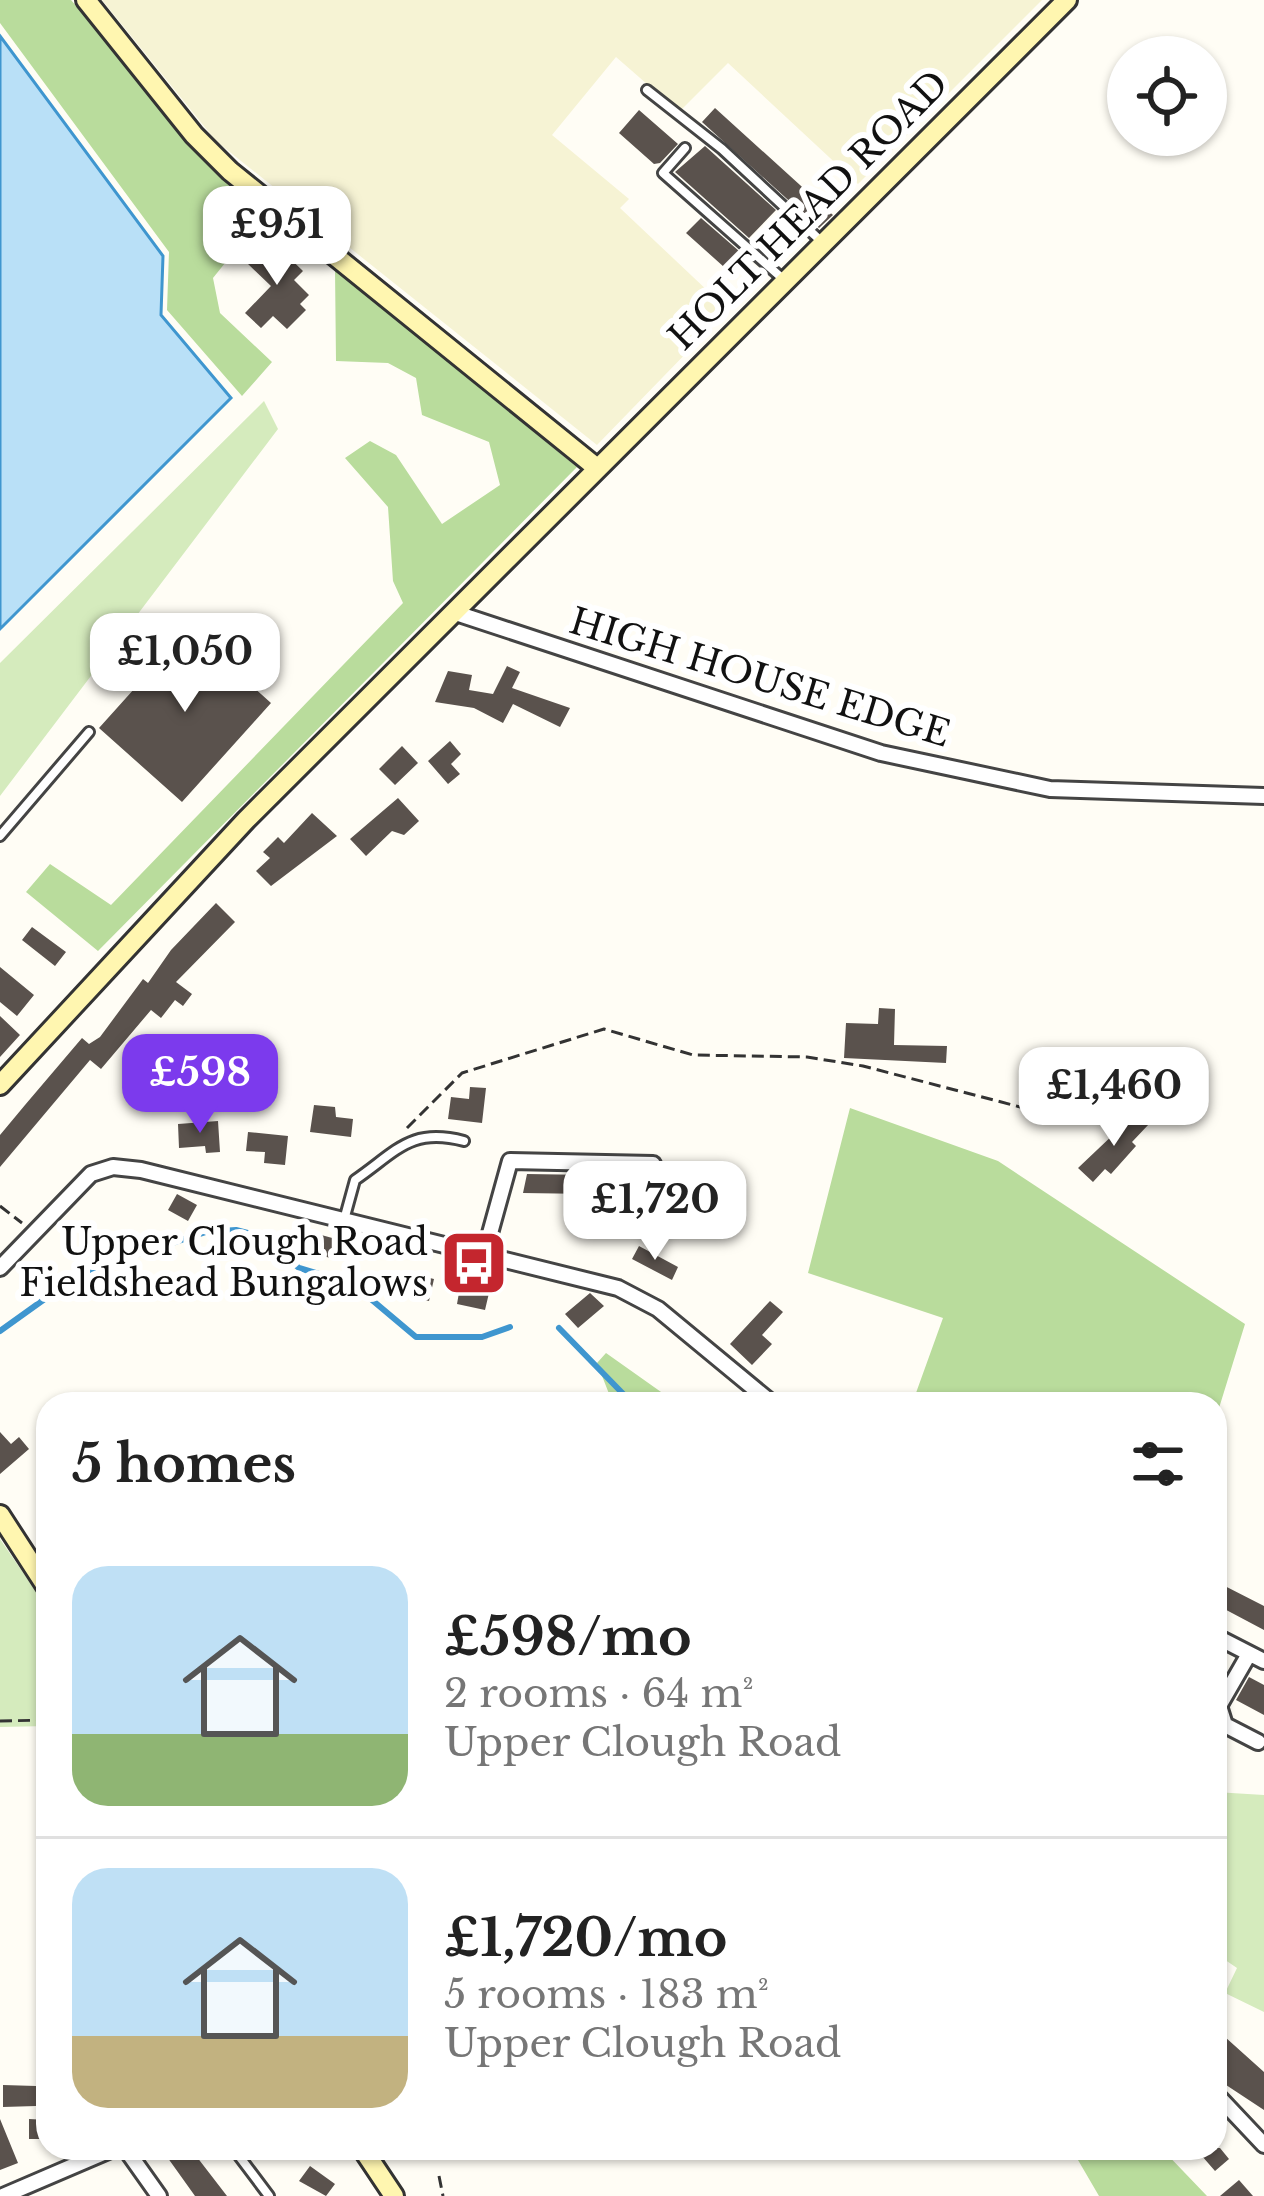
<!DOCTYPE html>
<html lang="en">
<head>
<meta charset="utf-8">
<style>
	body { margin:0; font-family:"Libre Baskerville",serif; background:#f6f6f6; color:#222; height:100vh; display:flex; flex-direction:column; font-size:45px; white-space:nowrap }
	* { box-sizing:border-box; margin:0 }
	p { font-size:39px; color:#767676 }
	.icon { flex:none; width:66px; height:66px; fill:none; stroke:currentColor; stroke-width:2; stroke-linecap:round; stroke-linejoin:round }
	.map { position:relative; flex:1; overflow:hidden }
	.drawer { position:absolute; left:36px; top:1392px; width:1191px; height:768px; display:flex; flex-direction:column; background:#fff; border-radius:36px; box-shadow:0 3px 9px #0004 }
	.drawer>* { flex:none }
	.controls { position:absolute; left:1107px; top:36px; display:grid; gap:24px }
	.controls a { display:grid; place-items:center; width:120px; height:120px; border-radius:50%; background:#fff; box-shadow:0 3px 9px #0004; font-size:60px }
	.price { position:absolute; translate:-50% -102px; padding:0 27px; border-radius:24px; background:#fff; color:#222; font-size:39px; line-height:78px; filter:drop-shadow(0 3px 6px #0008) }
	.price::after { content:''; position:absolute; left:50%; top:72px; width:36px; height:27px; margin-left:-18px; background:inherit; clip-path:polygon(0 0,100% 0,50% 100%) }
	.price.on { background:#7c3aed; color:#fff }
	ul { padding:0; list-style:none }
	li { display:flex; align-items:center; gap:36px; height:300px; padding:0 36px }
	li+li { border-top:3px solid #e0e0e0 }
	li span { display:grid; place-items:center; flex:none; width:336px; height:240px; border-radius:36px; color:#555 }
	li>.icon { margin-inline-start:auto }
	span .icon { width:144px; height:144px; fill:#fffc; stroke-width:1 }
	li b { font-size:51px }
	h2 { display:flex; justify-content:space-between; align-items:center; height:144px; padding:0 36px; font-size:51px }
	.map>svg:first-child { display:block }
</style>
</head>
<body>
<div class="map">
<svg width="1264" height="2196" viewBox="0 0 1264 2196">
	<rect width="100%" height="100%" fill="#fffdf5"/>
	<path fill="#f6f3d4" d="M102,0H1042L858,184L728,63L679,112L616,57L552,135L629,199L620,208L728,310L597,445L216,141Z"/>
	<path fill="#d5ebbd" d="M264,401L278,429L0,796V663Z
		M0,1539L48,1609V1726L0,1727Z
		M1215,1792L1264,1795V2012L1225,1993L1237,1968L1215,1953Z"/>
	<path fill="#b9dc9c" d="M0,0H71L251,206L246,237L213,278L220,313L272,362L242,396L167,310L169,252L0,23Z
		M335,270L577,467L98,951L26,892L50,864L111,905L403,603L393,581L388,507L345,458L370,441L396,455L442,524L500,485L489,442L422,415L416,378L388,363L336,361Z
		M850,1108L998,1161L1245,1324L1215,1421V1404H981L963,1393L956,1404H912L943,1318L808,1273Z
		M606,1353L678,1404H613L597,1363Z
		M1071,2148H1161L1207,2196H1099Z"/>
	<path fill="#b9e0f7" stroke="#3f96cf" stroke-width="3" d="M0,36L163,256L161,315L231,398L0,629Z"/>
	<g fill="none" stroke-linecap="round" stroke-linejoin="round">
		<path stroke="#3f96cf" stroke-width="6" d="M559,1328L633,1404
			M0,1331L81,1273L206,1232L236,1230L260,1236L299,1268L353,1284L416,1337H482L510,1327"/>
	</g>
	<path fill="#5a524d" d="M715,108L833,215L819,228L702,122Z
		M639,110L678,144L660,163L654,164L619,133Z
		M705,146L776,210L749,238L675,172Z
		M701,218L739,251L724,267L686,233Z
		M271,240L303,271L294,280L309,295L300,304L306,310L287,329L273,316L261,328L245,313L271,286L247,263Z
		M188,629L271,703L182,802L99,728Z
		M507,666L520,672L512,688L570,708L560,727L513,704L503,723L474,708L435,702L448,671L472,675L469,690L493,694Z
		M450,741L461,754L451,764L460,774L448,784L428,761Z
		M402,746L418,763L395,785L379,769Z
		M398,798L419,821L404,835L392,831L366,856L350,839Z
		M312,813L337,836L271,886L256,871L270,858L263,852L278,837L284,843Z
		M216,903L235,922L176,982L192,994L183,1006L175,1000L161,1018L151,1010L101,1069L90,1060L0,1167V1135L25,1105L82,1038L89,1044L100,1037L143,979L148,983L171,950Z
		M32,927L66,952L55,966L22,940Z
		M0,967L34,995L17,1016L0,1002Z
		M879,1008L895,1009L894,1045L947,1046L946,1063L844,1058L846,1023L878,1024Z
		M0,1016L20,1035L0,1057Z
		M470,1087L486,1088L482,1123L448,1119L451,1097L469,1099Z
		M314,1105L335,1107L336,1117L353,1119L351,1137L310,1132Z
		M1136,1113L1149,1124L1132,1142L1136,1146L1111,1174L1105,1169L1093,1182L1078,1168Z
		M218,1121L220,1152L206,1153L205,1146L179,1148L178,1124Z
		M248,1132L288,1136L285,1165L264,1163L265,1152L246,1151Z
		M527,1174L654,1176L658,1195L523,1193Z
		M177,1194L197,1205L188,1221L168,1210Z
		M314,1233L336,1239L330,1258L294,1247L298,1234L312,1238Z
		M639,1246L678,1267L672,1280L632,1259Z
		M409,1273L434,1279L429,1301L404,1295Z
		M460,1287L489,1293L485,1310L457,1304Z
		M590,1293L604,1306L578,1328L565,1314Z
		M770,1301L783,1312L762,1335L772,1344L752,1365L730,1344Z
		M0,1432L11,1444L19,1437L29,1449L0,1474Z
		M1215,1581L1264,1606V1630L1215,1604Z
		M1249,1677L1264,1685V1715L1236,1700Z
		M1215,2028L1264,2072V2110L1220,2081L1226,2072L1215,2062Z
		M3,2085L36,2086V2106L3,2107Z
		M0,2119L18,2163L0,2170Z
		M29,2119L48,2120V2139H29Z
		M173,2148H190L227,2196H195L165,2154Z
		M1195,2148H1220L1229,2159L1215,2171Z
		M310,2166L335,2184L326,2196L299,2181Z
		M1239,2180L1253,2196H1220Z"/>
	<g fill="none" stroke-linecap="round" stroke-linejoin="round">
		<g stroke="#444" stroke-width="14">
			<path id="lane" d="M647,90L722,149L822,242
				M685,148L663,173L783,279
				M0,836L89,732
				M344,1220L355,1180C397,1151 411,1127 464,1141
				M233,2148L269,2196"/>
		</g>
		<g stroke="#444" stroke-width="20">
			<path id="street" d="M456,613L881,753L1050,789L1264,796
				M484,1255L510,1161L653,1164
				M0,1268L91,1174L113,1167L141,1170L618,1288L658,1309L773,1404
				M1215,1636L1264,1661
				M1220,1709L1225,1725L1258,1742
				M1215,1713L1249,1654
				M1215,2093L1264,2145
				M125,2148L159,2196
				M3,2196L115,2148"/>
		</g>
		<g stroke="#333" stroke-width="24">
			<path id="secondary" d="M86,0L194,135L230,171L597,468
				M0,1085L246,820L1067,0
				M0,1515L48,1589
				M362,2148L394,2196"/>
		</g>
		<path stroke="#333" stroke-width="3" stroke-dasharray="12 6" stroke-linecap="butt" d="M407,1128L462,1073L604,1029L693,1055L807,1057L863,1066L1055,1116
			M0,1206L22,1223
			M0,1721L48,1720
			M439,2176L443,2196"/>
		<use href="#lane" stroke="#fff" stroke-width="8"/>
		<use href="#street" stroke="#fff" stroke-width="14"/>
		<use href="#secondary" stroke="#fff6b0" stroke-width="18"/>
	</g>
	<defs>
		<g id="bus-square" transform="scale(3.45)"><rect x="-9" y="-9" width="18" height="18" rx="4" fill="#c4262e" stroke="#fff"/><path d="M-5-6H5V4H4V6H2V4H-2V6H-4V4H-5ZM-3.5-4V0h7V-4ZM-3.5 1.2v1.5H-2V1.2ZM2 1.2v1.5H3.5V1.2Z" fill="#fff"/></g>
	</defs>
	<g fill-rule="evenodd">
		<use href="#bus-square" x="474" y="1263"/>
	</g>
	<g text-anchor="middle" stroke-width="12" stroke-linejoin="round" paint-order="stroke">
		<g font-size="36" fill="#111" stroke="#fff">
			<text transform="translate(808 210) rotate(-45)" y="13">HOLT HEAD ROAD</text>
			<text transform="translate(760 677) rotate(17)" y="13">HIGH HOUSE EDGE</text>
		</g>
		<g font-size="36" fill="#111" stroke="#fff" text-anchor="end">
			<text x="428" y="1255">Upper Clough Road<tspan x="428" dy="41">Fieldshead Bungalows</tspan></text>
		</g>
	</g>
</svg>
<div class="controls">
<a><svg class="icon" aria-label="locate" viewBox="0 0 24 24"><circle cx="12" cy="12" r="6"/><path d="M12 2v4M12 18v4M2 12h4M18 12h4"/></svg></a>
</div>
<b class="price" style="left:277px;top:288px">£951</b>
<b class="price" style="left:185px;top:715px">£1,050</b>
<b class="price on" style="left:200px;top:1136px">£598</b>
<b class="price" style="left:1114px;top:1149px">£1,460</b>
<b class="price" style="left:655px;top:1263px">£1,720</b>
<section class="drawer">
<h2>5 homes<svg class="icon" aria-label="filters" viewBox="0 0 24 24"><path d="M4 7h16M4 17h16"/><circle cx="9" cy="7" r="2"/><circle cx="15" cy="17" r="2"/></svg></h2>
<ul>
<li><span style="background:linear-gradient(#bfe0f5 70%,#8fb573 0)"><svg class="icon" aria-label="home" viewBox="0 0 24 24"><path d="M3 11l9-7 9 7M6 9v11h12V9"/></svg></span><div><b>£598/mo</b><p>2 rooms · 64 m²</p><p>Upper Clough Road</p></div></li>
<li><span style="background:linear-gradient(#bfe0f5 70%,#c2b280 0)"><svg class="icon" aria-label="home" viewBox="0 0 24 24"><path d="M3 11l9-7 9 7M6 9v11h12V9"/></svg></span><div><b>£1,720/mo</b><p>5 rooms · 183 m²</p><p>Upper Clough Road</p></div></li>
</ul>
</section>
</div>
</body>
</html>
